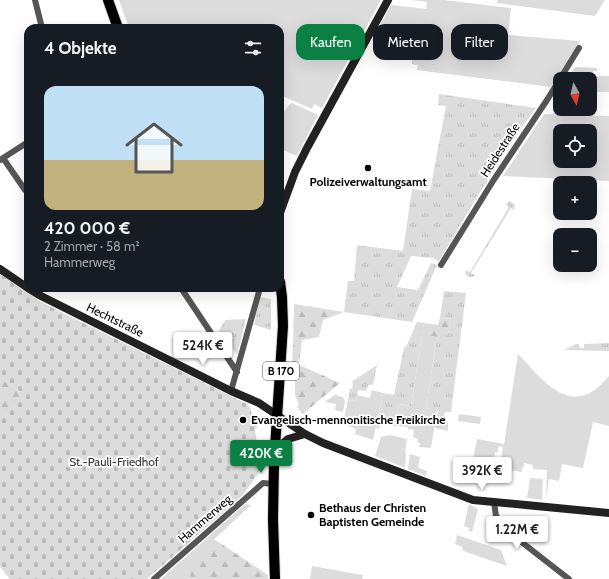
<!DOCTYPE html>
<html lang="de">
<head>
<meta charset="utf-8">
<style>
	body { margin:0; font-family:Cabin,sans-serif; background:#242831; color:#f1f3f6; height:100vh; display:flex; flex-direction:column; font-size:15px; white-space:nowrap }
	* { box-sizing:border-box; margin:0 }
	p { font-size:13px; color:#9ea1a6 }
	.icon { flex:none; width:22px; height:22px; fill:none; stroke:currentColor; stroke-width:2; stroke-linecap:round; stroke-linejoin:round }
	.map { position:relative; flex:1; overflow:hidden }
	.sheet { position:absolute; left:24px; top:24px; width:260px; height:268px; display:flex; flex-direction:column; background:#171b24; border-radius:12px; box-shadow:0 4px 16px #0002 }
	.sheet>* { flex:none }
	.top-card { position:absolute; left:296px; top:24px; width:253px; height:36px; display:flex; gap:8px }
	.needle { width:26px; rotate:172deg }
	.fabs { position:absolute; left:553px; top:72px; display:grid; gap:8px }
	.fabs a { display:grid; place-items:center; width:44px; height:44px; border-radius:8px; background:#171b24; box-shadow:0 4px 16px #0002; font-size:20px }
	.price { position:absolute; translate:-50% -34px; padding:0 9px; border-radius:4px; background:#fff; color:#222; font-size:13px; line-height:26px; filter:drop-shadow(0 1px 2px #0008) }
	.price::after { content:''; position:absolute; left:50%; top:24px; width:12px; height:9px; margin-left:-6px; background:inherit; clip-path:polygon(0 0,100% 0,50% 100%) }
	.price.active { background:#0b8043; color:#fff }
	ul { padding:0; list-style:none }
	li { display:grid; align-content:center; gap:8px; height:212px; padding:0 20px }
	li span { display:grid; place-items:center; height:124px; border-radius:12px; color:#555 }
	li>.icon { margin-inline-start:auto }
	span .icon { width:72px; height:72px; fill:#fffc; stroke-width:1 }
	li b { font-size:17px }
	h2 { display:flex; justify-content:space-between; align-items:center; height:48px; padding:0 20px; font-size:17px }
	.tag { padding:0 14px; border-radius:12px; background:#171b24; box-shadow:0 4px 16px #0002; font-size:14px; line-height:36px }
	.tag.active { background:#0b8043; color:#fff }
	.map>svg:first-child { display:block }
</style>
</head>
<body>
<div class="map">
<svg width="609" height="579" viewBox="0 0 609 579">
	<defs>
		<pattern id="grass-tufts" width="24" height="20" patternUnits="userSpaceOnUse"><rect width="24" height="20" fill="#dcdcdc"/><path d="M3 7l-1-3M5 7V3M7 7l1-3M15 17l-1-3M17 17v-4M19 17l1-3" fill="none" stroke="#bbb"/></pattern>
		<pattern id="forest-firs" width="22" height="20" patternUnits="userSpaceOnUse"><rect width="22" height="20" fill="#dcdcdc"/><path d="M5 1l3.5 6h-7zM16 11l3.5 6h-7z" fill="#bbb"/></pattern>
		<pattern id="cemetery-stones" width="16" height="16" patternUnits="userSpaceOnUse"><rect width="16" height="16" fill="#dcdcdc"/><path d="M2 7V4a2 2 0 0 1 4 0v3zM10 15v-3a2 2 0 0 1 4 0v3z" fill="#bbb"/></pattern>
	</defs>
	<rect width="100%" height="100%" fill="#fff"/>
	<path fill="url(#grass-tufts)" d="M377,30L402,34V39L383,46L388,40L387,39L388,37L382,34L380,36H379L377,42L372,39Z
		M437,39H439L440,42L432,72L417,70L418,65L412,64V58L417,59L418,52L411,51L412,45H414V48L435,51Z
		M575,67L597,68V71H593V75L597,76L569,77Z
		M439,94L536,108C500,157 470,209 439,261L433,258L411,256L397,287L418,290L431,263L437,265L412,322L344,312L348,281H354L357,245L403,251L412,189L430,191L446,106L438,105Z
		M510,201L515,205L514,210L511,208L471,273L475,275L473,277H469L465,274L466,270L470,272L509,207L506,204Z
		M444,291L466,293L451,412H445L444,416H445L444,422L448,423V431L435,428L438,411L426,408L437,337L448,334L451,319L440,318Z
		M260,297L271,299V330L254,325Z
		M246,319L237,355L229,343L224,344L217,334L225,320Z
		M417,322L424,323L411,406L399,404L395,426L381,421L379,429L376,428L383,393L394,395L404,348L407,345Z
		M609,343V351L564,350L576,344H578L580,348H584V344Z
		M377,365L373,385H368L366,391L358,390L356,401L348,400L350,388L352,389L353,383L351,382Z"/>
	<path fill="url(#forest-firs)" d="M294,304L344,312L323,320L319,337L302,340L299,365L340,383L303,414L297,407L299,405L295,395V381L291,379L293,344Z
		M440,318L451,319L448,335L437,337L431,336V324L438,325Z
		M0,378L26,395L0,421Z
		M214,539L268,575V579H190L191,560Z"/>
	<path fill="url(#cemetery-stones)" d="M0,274L39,301L249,405L254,422H256L257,428L255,429L257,443L259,444L262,463L260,471L243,495L147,579H10L0,567V421L26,395L0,378Z"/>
	<path fill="#dcdcdc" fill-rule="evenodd" d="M119,0H381L322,108L314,104L312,109L280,95V28H129Z
		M412,0H444L511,8L508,35L580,41L551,87L432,72L440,42L439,39L377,30L391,5L426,9L427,2Z
		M497,0H605L595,16L497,3Z
		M609,76V92H590V79H568L569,77Z
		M292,103L318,115L297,156L280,149C280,134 278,111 292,103Z
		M544,114L609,116V181L503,176ZM560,131H590V161H560Z
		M424,323L431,324V336L437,337L426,408L437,410L431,448L419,447L420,443L417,442L418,439L413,437L414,430L408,429V427L395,426L399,404L411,406Z
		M518,354C537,373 563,411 593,391C599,387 604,381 609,376V426L593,422L583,468L562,464L559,481L549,479L546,500L547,470L533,469V465L524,463V467H522V472L500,469L503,447L499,446L497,453L495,452L494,459L479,457L478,461L473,460L477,439L504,444Z
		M372,390L383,393L373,440L355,434L356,429L343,424L348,400L356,401L357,395L370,398Z
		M336,394L338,396L343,397L345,401L343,412L335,410L336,404L325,402Z
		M459,414L481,417L480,424L458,421Z
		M390,435L407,439L405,452L406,453L405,468L375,456L381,437Z
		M410,454L420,457L418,468L427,471L426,476L408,469Z
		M530,478L543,479L542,500L527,498Z
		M245,504L251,505L192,560L190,579H161Z
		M469,504L478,509L472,532L469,531V528L464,526Z
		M457,535L501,550L507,566L463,551L462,547L455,544Z
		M312,566L363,575L362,579H310Z"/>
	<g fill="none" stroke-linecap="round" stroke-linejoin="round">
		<g stroke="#dbdbdb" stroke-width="12">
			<path id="primary" d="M108,0L118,28
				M275,579L273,520L274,463L283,326L282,297L280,282"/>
		</g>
		<path stroke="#555" stroke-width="6" d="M35,0L42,28
			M3,158L25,190
			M0,160L28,142
			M441,265L493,181L547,100L579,48
			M181,288L237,372
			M231,391L260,288
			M494,502L496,516L515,537L569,579
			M154,579L263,483L273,484"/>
		<path stroke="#222" stroke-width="8" d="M280,213L295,172L307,148L388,0
			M0,269L28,288
			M28,288L41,296L231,391L259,403L305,434L323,443L473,500L609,513
			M275,450L288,439L305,434"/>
		<use href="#primary" stroke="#000" stroke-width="10"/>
	</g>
	<g fill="#000" stroke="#fff" stroke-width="1.5">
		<circle cx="368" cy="168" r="4"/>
		<circle cx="243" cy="420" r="4"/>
		<circle cx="311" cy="515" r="4"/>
	</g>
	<g text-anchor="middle" stroke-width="3.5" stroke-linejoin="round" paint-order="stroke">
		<rect fill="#fff" stroke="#4c4c4c" stroke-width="1" x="263" y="362" width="36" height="18" rx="3"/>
		<g font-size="11" font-weight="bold" fill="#000">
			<text x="281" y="375">B 170</text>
		</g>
		<g font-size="12" fill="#000" stroke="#fff">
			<text transform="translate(500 150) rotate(-57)" y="4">Heidestraße</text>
			<text transform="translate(115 320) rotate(26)" y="4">Hechtstraße</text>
			<text transform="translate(205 519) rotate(-41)" y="4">Hammerweg</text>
		</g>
		<g font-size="12" font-weight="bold" fill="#000" stroke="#fff" text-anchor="start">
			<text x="368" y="186" text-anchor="middle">Polizeiverwaltungsamt</text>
			<text x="251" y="424">Evangelisch-mennonitische Freikirche</text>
			<text x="319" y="512">Bethaus der Christen<tspan x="319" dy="14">Baptisten Gemeinde</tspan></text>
		</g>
		<g font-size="12" fill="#333" stroke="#fff">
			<text x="114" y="466">St.-Pauli-Friedhof</text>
		</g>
	</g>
</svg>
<div class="fabs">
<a><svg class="needle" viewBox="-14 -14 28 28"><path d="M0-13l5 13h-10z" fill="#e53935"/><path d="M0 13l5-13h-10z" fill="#9ea1a6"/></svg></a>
<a><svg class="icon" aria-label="locate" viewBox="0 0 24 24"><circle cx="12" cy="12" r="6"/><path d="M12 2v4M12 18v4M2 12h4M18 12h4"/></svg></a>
<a>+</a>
<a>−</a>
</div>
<b class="price" style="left:203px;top:366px">524K €</b>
<b class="price active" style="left:261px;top:474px">420K €</b>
<b class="price" style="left:482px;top:491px">392K €</b>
<b class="price" style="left:517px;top:550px">1.22M €</b>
<div class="top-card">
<a class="tag active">Kaufen</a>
<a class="tag">Mieten</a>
<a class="tag">Filter</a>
</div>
<section class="sheet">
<h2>4 Objekte<svg class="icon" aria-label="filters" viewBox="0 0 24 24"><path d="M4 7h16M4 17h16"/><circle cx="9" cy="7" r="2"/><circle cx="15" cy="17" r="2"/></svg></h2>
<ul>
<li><span style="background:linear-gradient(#bfe0f5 60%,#c2b280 0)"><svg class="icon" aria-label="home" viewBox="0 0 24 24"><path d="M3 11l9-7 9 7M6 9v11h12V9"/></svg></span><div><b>420 000 €</b><p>2 Zimmer · 58 m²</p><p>Hammerweg</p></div></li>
</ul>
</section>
</div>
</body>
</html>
